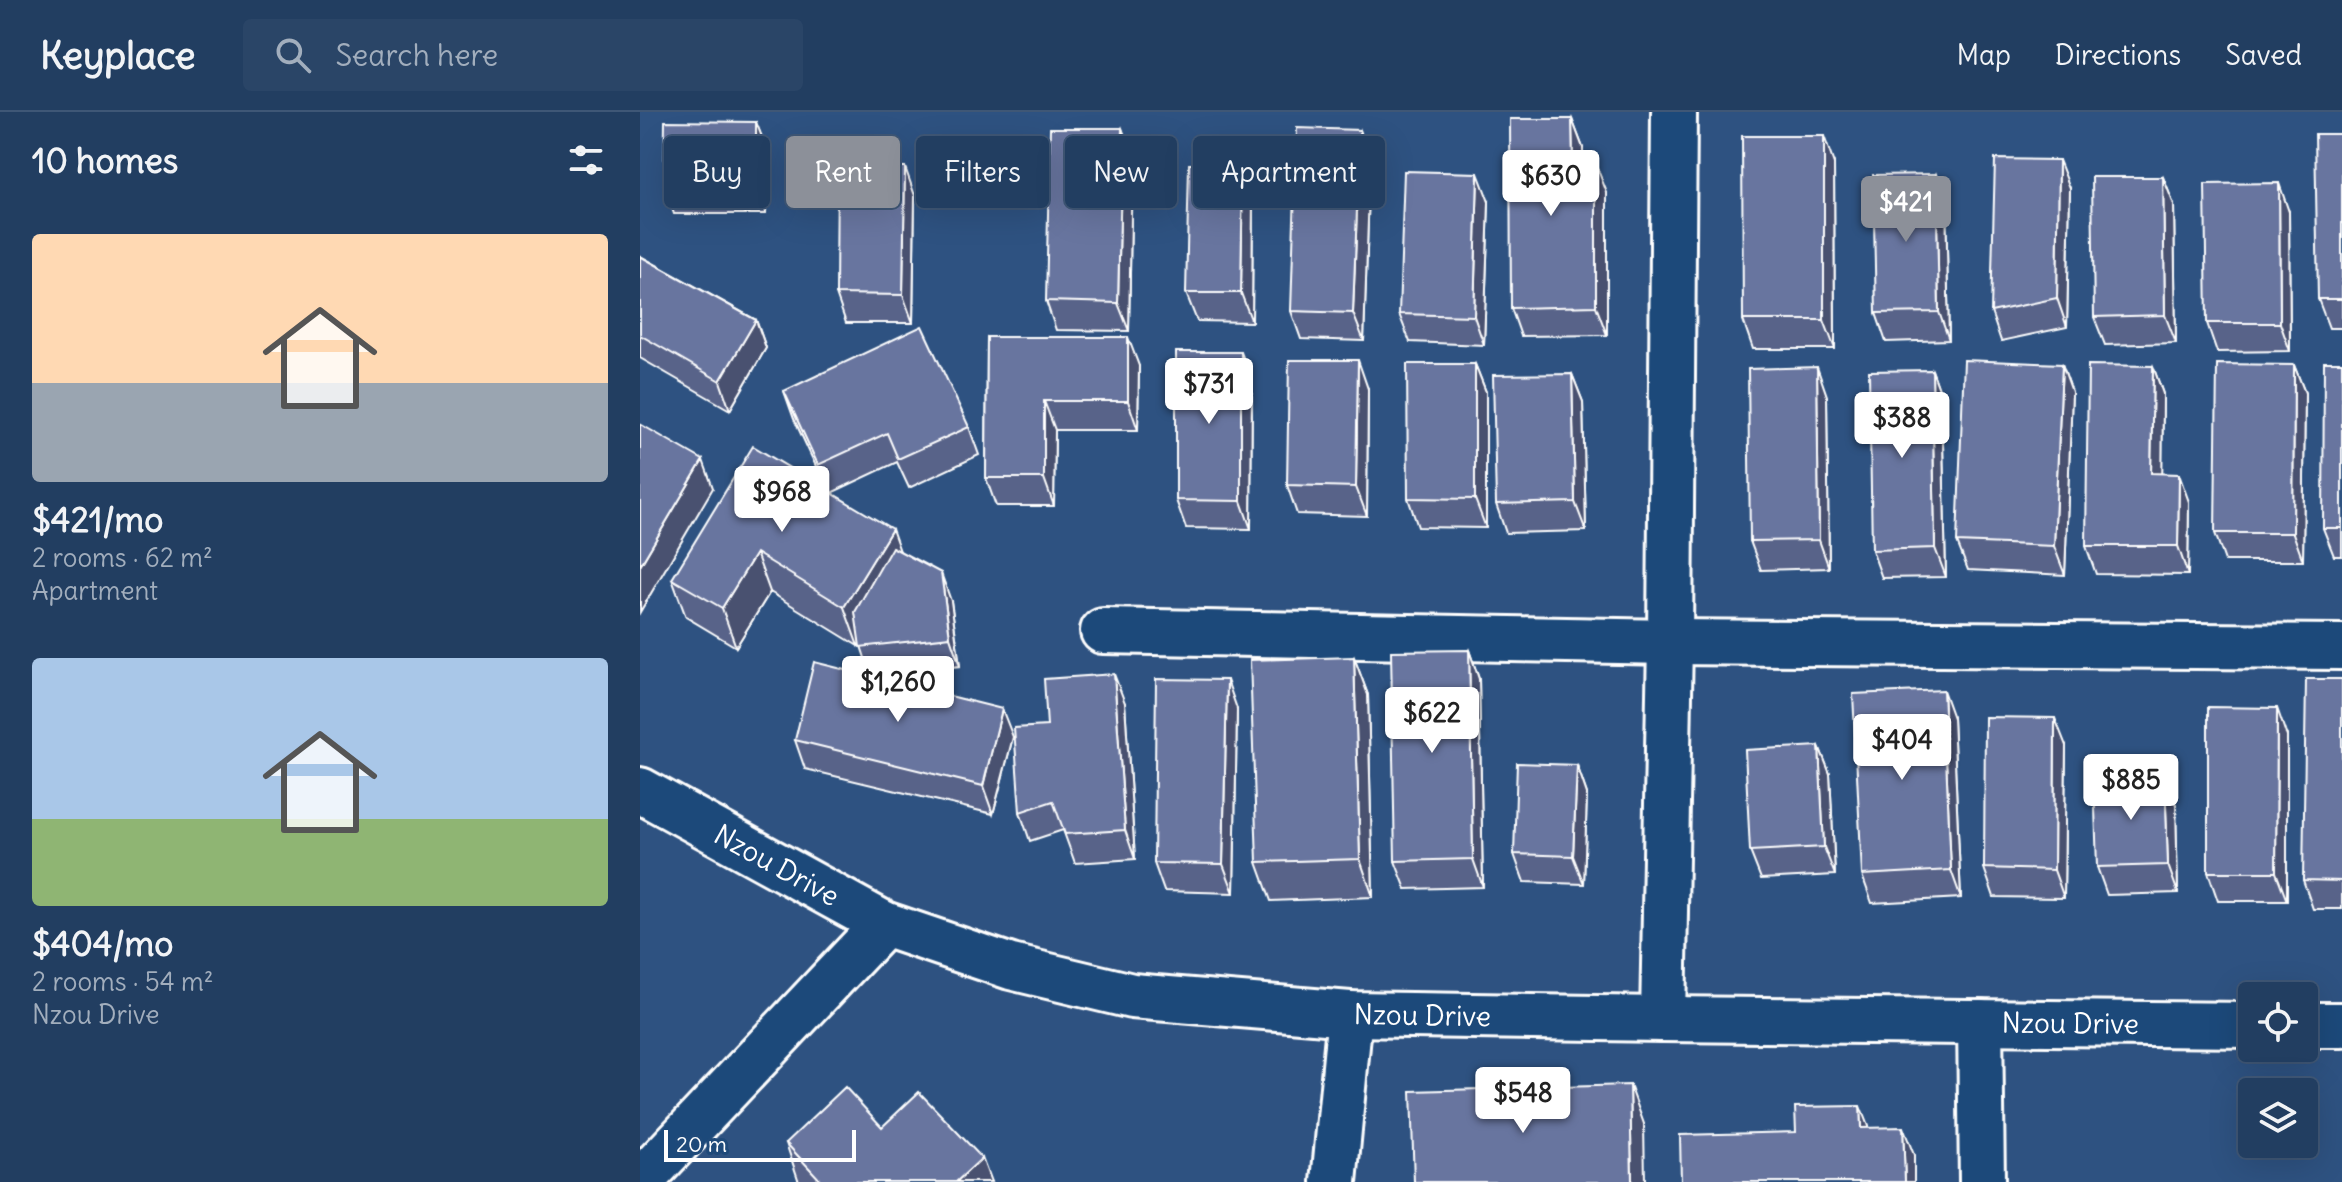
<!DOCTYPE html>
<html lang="en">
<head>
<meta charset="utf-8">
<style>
	body { margin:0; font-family:Delius,sans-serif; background:#2a4567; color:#f1f3f6; height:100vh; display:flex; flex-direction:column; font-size:30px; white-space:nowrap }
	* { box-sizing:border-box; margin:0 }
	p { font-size:26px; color:#a2aebd }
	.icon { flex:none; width:44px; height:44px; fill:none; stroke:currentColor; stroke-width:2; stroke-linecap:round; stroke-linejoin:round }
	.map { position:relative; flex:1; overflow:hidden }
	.panel { display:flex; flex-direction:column; background:#223e61; width:640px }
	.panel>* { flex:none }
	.banner { position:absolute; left:24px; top:24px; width:760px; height:72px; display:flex; gap:16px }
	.tools { position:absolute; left:1598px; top:870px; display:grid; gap:16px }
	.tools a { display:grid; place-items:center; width:80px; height:80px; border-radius:8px; background:#223e61; box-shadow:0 8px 32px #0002,0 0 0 2px #3f5776; font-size:40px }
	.scale { position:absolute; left:24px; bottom:20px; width:192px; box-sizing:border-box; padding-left:8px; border:4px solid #fff; border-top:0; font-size:22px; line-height:28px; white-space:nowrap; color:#fff; -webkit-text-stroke:6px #1f4a7a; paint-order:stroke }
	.price { position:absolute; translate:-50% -68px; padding:0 18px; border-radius:8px; background:#fff; color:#222; font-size:26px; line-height:52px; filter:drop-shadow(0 2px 4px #0008) }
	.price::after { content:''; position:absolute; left:50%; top:48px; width:24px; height:18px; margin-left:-12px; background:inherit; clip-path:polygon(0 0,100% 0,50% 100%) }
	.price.active { background:#8c9099; color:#fff }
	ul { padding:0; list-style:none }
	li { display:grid; align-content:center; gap:16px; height:424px; padding:0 32px }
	li span { display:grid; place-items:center; height:248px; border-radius:8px; color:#555 }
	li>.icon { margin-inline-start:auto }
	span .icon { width:144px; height:144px; fill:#fffc; stroke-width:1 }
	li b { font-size:34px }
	h2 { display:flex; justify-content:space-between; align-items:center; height:96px; padding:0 32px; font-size:34px }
	.tag { padding:0 28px; border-radius:8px; background:#223e61; box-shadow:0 8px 32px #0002,0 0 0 2px #3f5776; font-size:28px; line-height:72px }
	.tag.active { background:#8c9099; color:#fff }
	header { display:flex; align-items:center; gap:48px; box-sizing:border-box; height:112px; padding:0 40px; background:#223e61; border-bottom:2px solid #3f5776 }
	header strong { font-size:38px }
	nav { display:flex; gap:44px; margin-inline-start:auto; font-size:28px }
	.search { width:560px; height:72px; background:#2a4567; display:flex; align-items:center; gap:20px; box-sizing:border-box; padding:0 28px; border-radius:8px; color:#a2aebd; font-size:30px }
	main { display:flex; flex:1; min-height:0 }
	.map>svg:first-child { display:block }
</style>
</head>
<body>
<header>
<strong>Keyplace</strong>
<div class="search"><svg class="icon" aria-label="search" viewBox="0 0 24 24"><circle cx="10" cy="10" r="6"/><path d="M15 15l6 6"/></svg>Search here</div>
<nav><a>Map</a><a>Directions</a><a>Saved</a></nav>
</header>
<main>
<section class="panel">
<h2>10 homes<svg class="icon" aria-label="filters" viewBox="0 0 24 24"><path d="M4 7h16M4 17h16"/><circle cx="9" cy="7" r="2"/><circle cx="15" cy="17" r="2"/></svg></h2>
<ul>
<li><span style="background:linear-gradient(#ffd9b3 60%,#9aa5b1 0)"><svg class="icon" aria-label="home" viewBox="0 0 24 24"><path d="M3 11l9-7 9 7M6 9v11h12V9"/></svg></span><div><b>$421/mo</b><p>2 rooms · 62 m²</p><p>Apartment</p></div></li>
<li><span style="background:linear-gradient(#a9c7e8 65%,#8fb573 0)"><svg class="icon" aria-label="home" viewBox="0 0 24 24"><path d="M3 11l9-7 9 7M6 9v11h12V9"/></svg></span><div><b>$404/mo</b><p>2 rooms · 54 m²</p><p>Nzou Drive</p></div></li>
</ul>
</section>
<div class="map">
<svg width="1702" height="1070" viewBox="0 0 1702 1070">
	<rect width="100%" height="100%" fill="#2e5281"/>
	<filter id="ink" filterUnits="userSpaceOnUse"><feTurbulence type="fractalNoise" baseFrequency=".0125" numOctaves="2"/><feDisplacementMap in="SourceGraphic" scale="16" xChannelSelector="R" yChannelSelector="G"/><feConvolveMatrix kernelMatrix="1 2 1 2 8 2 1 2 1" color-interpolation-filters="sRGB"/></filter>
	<g filter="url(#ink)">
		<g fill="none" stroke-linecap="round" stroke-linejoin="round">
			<g stroke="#fff" stroke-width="50">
				<g id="minor">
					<path d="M463,519L1030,530L1702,535"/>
					<path id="s1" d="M0,678L244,812L371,855L492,884L710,902L1023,907L1612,913"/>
					<path d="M1023,907L1030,530L1034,0"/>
					<path d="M1340,910L1342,1070"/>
					<path d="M1664,913H1702"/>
					<path d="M0,1070L244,812"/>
					<path d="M694,1070L710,902"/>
				</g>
			</g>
			<use href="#minor" stroke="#1f4a7a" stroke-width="44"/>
		</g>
		<path fill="#596489" stroke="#fff" stroke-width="2" d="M932,7L943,36V53L967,81V223L881,224L871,196Z
			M116,10L127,38L126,102H34L24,73Z
			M482,16L492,45L489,219L416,218L406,189Z
			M720,18L730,47L724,229L661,227L651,199Z
			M1702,22V216H1689L1678,187Z
			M1194,52L1195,237H1113L1103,208Z
			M1296,62L1306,90L1309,228L1246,230L1236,201Z
			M1523,65L1534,93L1536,231L1465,233L1454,205Z
			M1430,76L1427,215L1361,229L1351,200Z
			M613,81L612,210L557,209L546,181Z
			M275,84L273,211H206L196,182Z
			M849,90L844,233L770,230L759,202Z
			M1649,100L1650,239L1577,240L1567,211Z
			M0,144L116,208L126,236L90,298L0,246Z
			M347,225L499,254L498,318H415L414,394H356L346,366Z
			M1702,250V444H1694L1683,416Z
			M835,252L846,280V416L778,415L768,386Z
			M1422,252L1432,280L1425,463L1328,458L1317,430Z
			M1654,253L1665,281L1663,449H1585L1575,421Z
			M1513,254L1523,282L1522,361L1549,390L1548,463L1456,462L1446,434Z
			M1292,258L1302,286L1306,465L1242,466L1232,438Z
			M932,262L943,290L946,419L866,421L856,392Z
			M612,268L611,417L546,416L536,388Z
			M728,277L727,404L657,402L647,373Z
			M144,279L329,315L339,343L269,376L257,350L191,381L260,439L311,489L320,554L231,564L220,531L218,534L130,480L96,535L46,505L32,467L187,378L154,307Z
			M1187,284L1189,456L1121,458L1110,429Z
			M829,538L839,567L843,775L766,777L755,749Z
			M714,545L728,583L733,785L631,789L617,750Z
			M1702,567V797H1673L1663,768Z
			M485,591L495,747L435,751L423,718L390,729L380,700L407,614Z
			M597,597L594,781L524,779L514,751Z
			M1313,606L1321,786L1232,791L1222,763Z
			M373,625L353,702L165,657L155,628Z
			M1647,625V789H1578L1568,760Z
			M1179,634L1190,662L1195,763L1121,767L1110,739Z
			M1426,634L1424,786L1354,785L1344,756Z
			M937,653L947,682L944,772L884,770L874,742Z
			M1525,665L1536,693L1538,781L1467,783L1457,755Z
			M242,1015L351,1070H159L146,1031Z"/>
		<path fill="#49516f" stroke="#fff" stroke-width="2" d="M932,7L943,36V82L933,53Z
			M116,10L127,38L126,102L116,74Z
			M482,16L492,45L489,219L478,191Z
			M720,18L730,47L724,229L713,201Z
			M1184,24L1194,52L1195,237L1184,208Z
			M1419,48L1430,76L1427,215L1417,186Z
			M603,52L613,81L612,210L601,181Z
			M956,53L967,81V223L956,194Z
			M265,55L275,84L273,211L263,183Z
			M838,61L849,90L844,233L834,204Z
			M1296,62L1306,90L1309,228L1299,200Z
			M1523,65L1534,93L1536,231L1525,203Z
			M1639,71L1649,100L1650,239L1640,211Z
			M116,208L126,236L90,298L80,269Z
			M488,225L499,254L498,318L488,289Z
			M601,240L612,268L611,417L601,389Z
			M718,248L728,277L727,404L716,375Z
			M835,252L846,280V416L835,387Z
			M1422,252L1432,280L1425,463L1414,434Z
			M1654,253L1665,281L1663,449L1653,421Z
			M1513,254L1523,282L1522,390L1511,361Z
			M1177,255L1187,284L1189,456L1179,428Z
			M1292,258L1302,286L1306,465L1295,436Z
			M932,262L943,290L946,419L935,390Z
			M404,289L415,318L414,394L404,366Z
			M63,348L73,376L0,500V454Z
			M1539,362L1549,390L1548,463L1538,434Z
			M252,417L266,456L218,534L204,495Z
			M116,441L130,480L96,535L82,496Z
			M301,461L311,489L320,554L310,525Z
			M829,538L839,567L843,775L833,747Z
			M714,545L728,583L733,785L720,747Z
			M474,562L485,591L495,747L485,718Z
			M587,568L597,597L594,781L583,752Z
			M1303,578L1313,606L1321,786L1311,758Z
			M1637,596L1647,625V789L1636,760Z
			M362,597L373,625L353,702L343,674Z
			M1415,606L1426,634L1424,786L1414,758Z
			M1179,634L1190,662L1195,763L1184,735Z
			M937,653L947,682L944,772L933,744Z
			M1525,665L1536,693L1538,781L1528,753Z
			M990,973L1004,1012L1005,1070H992Z
			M1220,994L1231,1022L1221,1016Z
			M1263,1015L1274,1043V1070H1265Z
			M342,1046L351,1070H316Z"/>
		<path fill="#68749f" stroke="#fff" stroke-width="2" d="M870,7H932L933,53H956V194L871,196Z
			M25,9L116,10V74L24,73Z
			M410,16H482L478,191L406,189Z
			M657,16L720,18L713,201L651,199Z
			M1675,22H1702V187H1678Z
			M1102,24H1184V208H1103Z
			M1355,47L1419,48L1417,186L1351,200Z
			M549,52H603L601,181H546Z
			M197,54L265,55L263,183L196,182Z
			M764,59L838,61L834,204L759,202Z
			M1296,62L1299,200L1236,201L1233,63Z
			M1452,65H1523L1525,203L1454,205Z
			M1639,71L1640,211H1567L1565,72Z
			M0,144L116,208L80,269L0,223Z
			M282,214L329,315L258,347L247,321L178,353L144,279Z
			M347,225H488V289H404V366H346Z
			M536,240H601V389L536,388Z
			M649,248H718L716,375L647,373Z
			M1324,248L1422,252L1414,434L1317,430Z
			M1684,250H1702V416H1683Z
			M767,252H835V387L768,386Z
			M1577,252L1654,253L1653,421H1575Z
			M1448,253L1513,254L1511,361L1539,362L1538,434H1446Z
			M1177,255L1179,428L1110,429L1108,257Z
			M1292,258L1295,436L1232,438L1229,259Z
			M932,262L935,390L856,392L853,263Z
			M0,312L63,348L0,454Z
			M113,334L252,417L204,495L116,441L82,496L32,467Z
			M252,435L301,461L310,525L220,535L215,500Z
			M829,538L833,747L755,749L751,539Z
			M714,545L720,747L617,750L610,548Z
			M174,550L362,597L343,674L155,628Z
			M474,562L485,718L425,722L413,689L380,700L374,616L407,614L404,567Z
			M516,567L587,568L583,752L514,751Z
			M1666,567H1702V769L1663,768Z
			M1303,578L1311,758L1222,763L1213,582Z
			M1568,595L1637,596L1636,760H1568Z
			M1345,605L1415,606L1414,758L1344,756Z
			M1179,634L1184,735L1110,739L1105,638Z
			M877,651L937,653L933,744L874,742Z
			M1525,665L1528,753L1457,755L1454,666Z
			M990,973L992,1070H774L771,979Z
			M205,975L242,1015L279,980L342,1046L316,1070H182L146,1031Z
			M1220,994L1221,1016L1263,1015L1265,1070H1041L1040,1023L1156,1020L1155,995Z"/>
	</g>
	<g text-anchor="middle" stroke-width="8" stroke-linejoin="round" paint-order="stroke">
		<g font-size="28" fill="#fff" stroke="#1f4a7a">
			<text dy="10" stroke="none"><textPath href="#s1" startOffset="156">Nzou Drive</textPath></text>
			<text dy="10" stroke="none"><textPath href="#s1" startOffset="828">Nzou Drive</textPath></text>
			<text dy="10" stroke="none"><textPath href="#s1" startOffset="1476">Nzou Drive</textPath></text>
		</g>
	</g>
</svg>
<div class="tools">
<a><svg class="icon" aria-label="locate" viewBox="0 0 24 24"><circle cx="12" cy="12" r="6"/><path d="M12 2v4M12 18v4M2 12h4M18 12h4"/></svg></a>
<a><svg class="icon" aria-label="layers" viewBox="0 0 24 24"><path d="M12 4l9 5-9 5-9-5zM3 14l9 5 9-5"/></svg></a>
</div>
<div class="scale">20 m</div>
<b class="price" style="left:911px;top:106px">$630</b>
<b class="price active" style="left:1266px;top:132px">$421</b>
<b class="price" style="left:569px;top:314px">$731</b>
<b class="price" style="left:1262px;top:348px">$388</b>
<b class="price" style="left:142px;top:422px">$968</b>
<b class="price" style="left:258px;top:612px">$1,260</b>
<b class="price" style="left:792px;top:643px">$622</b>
<b class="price" style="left:1262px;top:670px">$404</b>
<b class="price" style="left:1491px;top:710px">$885</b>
<b class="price" style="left:883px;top:1023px">$548</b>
<div class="banner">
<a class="tag">Buy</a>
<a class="tag active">Rent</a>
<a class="tag">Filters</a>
<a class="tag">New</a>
<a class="tag">Apartment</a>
</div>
</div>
</main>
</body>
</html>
